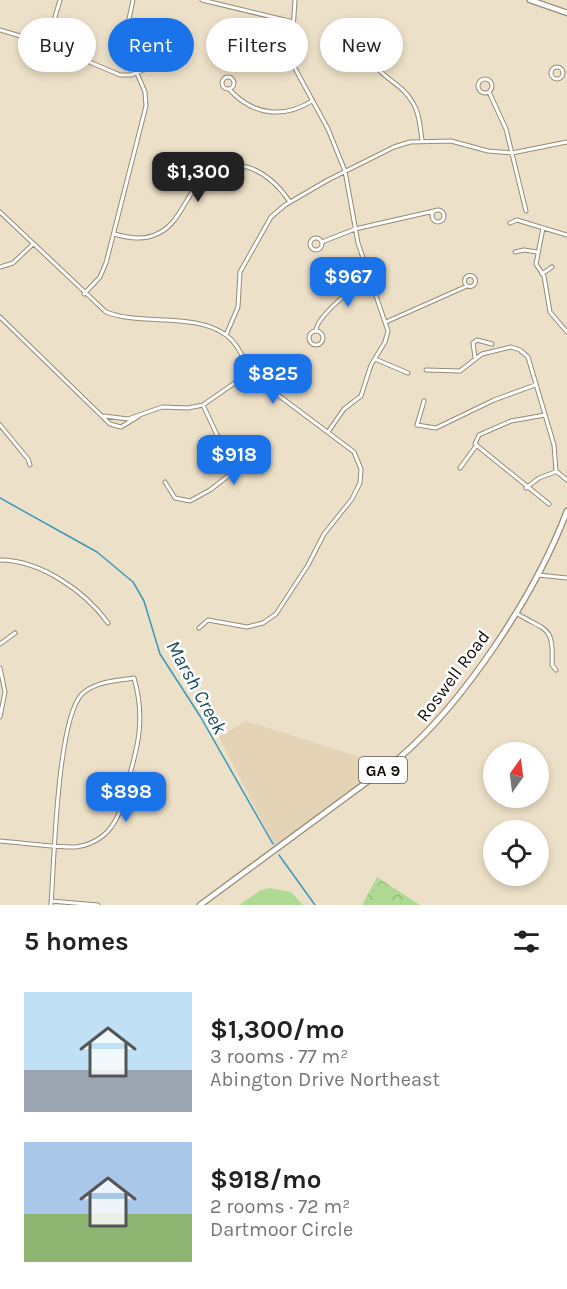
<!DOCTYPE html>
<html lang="en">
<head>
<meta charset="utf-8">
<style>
	body { margin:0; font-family:Karla,sans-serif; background:#f2f2f2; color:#222; height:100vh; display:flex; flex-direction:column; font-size:22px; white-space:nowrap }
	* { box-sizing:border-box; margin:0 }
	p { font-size:20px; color:#767676 }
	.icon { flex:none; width:33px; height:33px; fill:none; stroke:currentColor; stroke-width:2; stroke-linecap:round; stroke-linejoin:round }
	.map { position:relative; height:905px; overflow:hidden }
	.panel { display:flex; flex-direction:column; background:#fff; flex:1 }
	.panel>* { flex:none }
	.guide { position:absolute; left:18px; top:18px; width:531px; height:54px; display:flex; gap:12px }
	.needle { width:39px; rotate:14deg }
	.tools { position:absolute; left:483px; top:742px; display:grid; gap:12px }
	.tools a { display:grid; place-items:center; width:66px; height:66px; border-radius:50%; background:#fff; box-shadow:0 3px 9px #0003; font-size:30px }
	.price { position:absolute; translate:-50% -51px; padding:0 14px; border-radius:12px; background:#1a73e8; color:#fff; font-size:20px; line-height:39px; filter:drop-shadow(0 2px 3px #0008) }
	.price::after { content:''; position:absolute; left:50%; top:36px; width:18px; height:14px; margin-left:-9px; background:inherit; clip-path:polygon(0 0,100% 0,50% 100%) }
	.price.active { background:#222; color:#fff }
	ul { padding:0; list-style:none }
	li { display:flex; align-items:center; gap:18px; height:150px; padding:0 24px }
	li span { display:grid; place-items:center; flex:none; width:168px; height:120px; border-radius:0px; color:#555 }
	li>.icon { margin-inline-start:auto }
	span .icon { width:72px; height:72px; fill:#fffc; stroke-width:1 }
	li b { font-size:26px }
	h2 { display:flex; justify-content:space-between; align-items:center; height:72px; padding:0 24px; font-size:26px }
	.tag { padding:0 21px; border-radius:27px; background:#fff; box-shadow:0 3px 9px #0003; font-size:21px; line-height:54px }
	.tag.active { background:#1a73e8; color:#fff }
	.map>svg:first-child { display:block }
</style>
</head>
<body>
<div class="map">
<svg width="567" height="905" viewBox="0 0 567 905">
	<defs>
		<pattern id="park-crowns" width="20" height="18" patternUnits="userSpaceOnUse" patternTransform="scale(1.5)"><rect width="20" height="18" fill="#afda94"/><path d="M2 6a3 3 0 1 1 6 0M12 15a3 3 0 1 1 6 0" fill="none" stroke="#96ba7e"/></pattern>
	</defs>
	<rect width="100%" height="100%" fill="#ede0c8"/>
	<path fill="#e4d4b5" d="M246,721L388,766L305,831L275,847L219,737Z"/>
	<path fill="#afda94" d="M270,888L291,892L303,905H239L261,890Z"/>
	<path fill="url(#park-crowns)" d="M377,877L420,905H362Z"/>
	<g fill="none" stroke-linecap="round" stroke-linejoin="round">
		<path stroke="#3a98b9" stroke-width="1.5" d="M0,498L97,552L133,582L144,601L160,654L200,716L273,844
			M279,855L315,905"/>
		<g stroke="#968a74" stroke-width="5">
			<path id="street" d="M202,0L293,22
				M295,0L291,61L328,129L345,171L358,243L388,331L385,342L371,365L361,396L344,409L328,432
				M0,30L47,44L120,75H131L166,61
				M47,44L60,0
				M366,47C377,81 399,78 413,103C420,114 420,128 422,140
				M551 73a6 6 0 1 1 12 0a6 6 0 1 1-12 0Z
				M222 83a6 6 0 1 1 12 0a6 6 0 1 1-12 0Z
				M478 86a7 7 0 1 1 14 0a7 7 0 1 1-14 0Z
				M229,89C252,115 283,119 312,101
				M489,92L506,129L526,211
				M432 216a6 6 0 1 1 12 0a6 6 0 1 1-12 0Z
				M0,212L106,312C141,326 195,312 226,335C242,346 244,367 258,380L354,452L361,469L360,483L352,499L324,534L308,565L276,614L263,623L247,627L208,620L199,628
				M510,223L517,220L567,235
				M543,228L536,264L544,276L550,312L567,332
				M114,234C129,238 144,241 159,233C179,223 184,200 199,183C230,147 269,171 290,202
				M310 244a6 6 0 1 1 12 0a6 6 0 1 1-12 0Z
				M322,242L355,229L434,211
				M515,252L524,250L537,252
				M0,267L13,263L32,245
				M542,274L552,267
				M464.5 281a5.5 5.5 0 1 1 11 0a5.5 5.5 0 1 1-11 0Z
				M84,294L100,277L106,263L146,106L145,92L124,43L133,0
				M0,317L110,424L121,427L139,416
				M386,322L467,286
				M309 338a7 7 0 1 1 14 0a7 7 0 1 1-14 0Z
				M316,331C316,317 357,283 370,279
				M226,335L238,307L240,272L271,217L285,205L328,180L394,147L410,142L451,141L488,151L512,153L567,142
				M475,357L473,343L477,340L492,344
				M375,359L408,373
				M426,370L460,371L482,354L511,347L520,350L528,357L554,445L556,471L567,480
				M424,401L417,425L436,428L494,400L535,385
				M545,415L511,421L479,435L475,444L549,504
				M104,416L128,419L162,407L188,408L203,405L249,373
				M0,425L28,459L30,465
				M238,463H254
				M460,468L476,446
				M165,482L175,498L190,501L210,490L236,470L235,452L217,435L203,405
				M526,488L539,478L555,472
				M0,560C40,560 85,591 108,623
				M538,575L567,578
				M516,613C547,632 554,625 552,665L556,670
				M0,644L15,633
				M0,668L5,692L0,717
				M0,841C25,843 51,847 76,847C97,844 111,833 119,813C132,763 149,729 134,678C117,681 96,681 82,694C57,719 54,865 51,905
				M51,901L98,905"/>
		</g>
		<g stroke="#968a74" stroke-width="7">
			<path id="secondary" d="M530,0L567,13"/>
		</g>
		<g stroke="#968a74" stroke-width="7">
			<path id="primary" d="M200,905L398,759C465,702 536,593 567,511"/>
		</g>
		<use href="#street" stroke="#fff" stroke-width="3"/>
		<use href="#secondary" stroke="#fff" stroke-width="4.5"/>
		<use href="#primary" stroke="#fff" stroke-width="4.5"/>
	</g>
	<g text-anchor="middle" stroke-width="5" stroke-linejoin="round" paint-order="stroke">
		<rect fill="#fff" stroke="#595651" stroke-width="1.5" x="359" y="757" width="48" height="26" rx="4.5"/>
		<g font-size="16" font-weight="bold" fill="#120e06">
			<text x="383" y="776">GA 9</text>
		</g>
		<g font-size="18" fill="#120e06" stroke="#fff">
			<text transform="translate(453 676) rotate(-53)" y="6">Roswell Road</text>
		</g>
		<g font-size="20" font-style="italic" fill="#1b4f61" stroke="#fff">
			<text transform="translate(197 687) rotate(61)" y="7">Marsh Creek</text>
		</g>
	</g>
</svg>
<div class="tools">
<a><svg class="needle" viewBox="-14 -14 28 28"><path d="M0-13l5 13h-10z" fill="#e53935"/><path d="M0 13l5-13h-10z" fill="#767676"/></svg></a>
<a><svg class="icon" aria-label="locate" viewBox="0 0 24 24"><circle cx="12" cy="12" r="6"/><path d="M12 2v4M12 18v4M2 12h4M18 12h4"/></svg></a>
</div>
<b class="price active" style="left:198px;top:203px">$1,300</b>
<b class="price" style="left:348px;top:308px">$967</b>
<b class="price" style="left:273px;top:405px">$825</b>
<b class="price" style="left:234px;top:486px">$918</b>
<b class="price" style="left:126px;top:823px">$898</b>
<div class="guide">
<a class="tag">Buy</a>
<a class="tag active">Rent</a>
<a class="tag">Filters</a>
<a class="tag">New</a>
</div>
</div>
<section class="panel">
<h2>5 homes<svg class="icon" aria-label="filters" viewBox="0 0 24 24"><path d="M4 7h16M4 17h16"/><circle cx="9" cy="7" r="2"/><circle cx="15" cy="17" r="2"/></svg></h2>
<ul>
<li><span style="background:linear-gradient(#bfe0f5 65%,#9aa5b1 0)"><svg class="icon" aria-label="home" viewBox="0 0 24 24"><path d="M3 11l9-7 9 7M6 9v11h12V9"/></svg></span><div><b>$1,300/mo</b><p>3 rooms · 77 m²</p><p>Abington Drive Northeast</p></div></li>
<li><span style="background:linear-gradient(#a9c7e8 60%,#8fb573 0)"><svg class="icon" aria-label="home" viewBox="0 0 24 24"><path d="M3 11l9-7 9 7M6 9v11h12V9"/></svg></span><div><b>$918/mo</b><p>2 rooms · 72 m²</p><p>Dartmoor Circle</p></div></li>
</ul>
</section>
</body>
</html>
